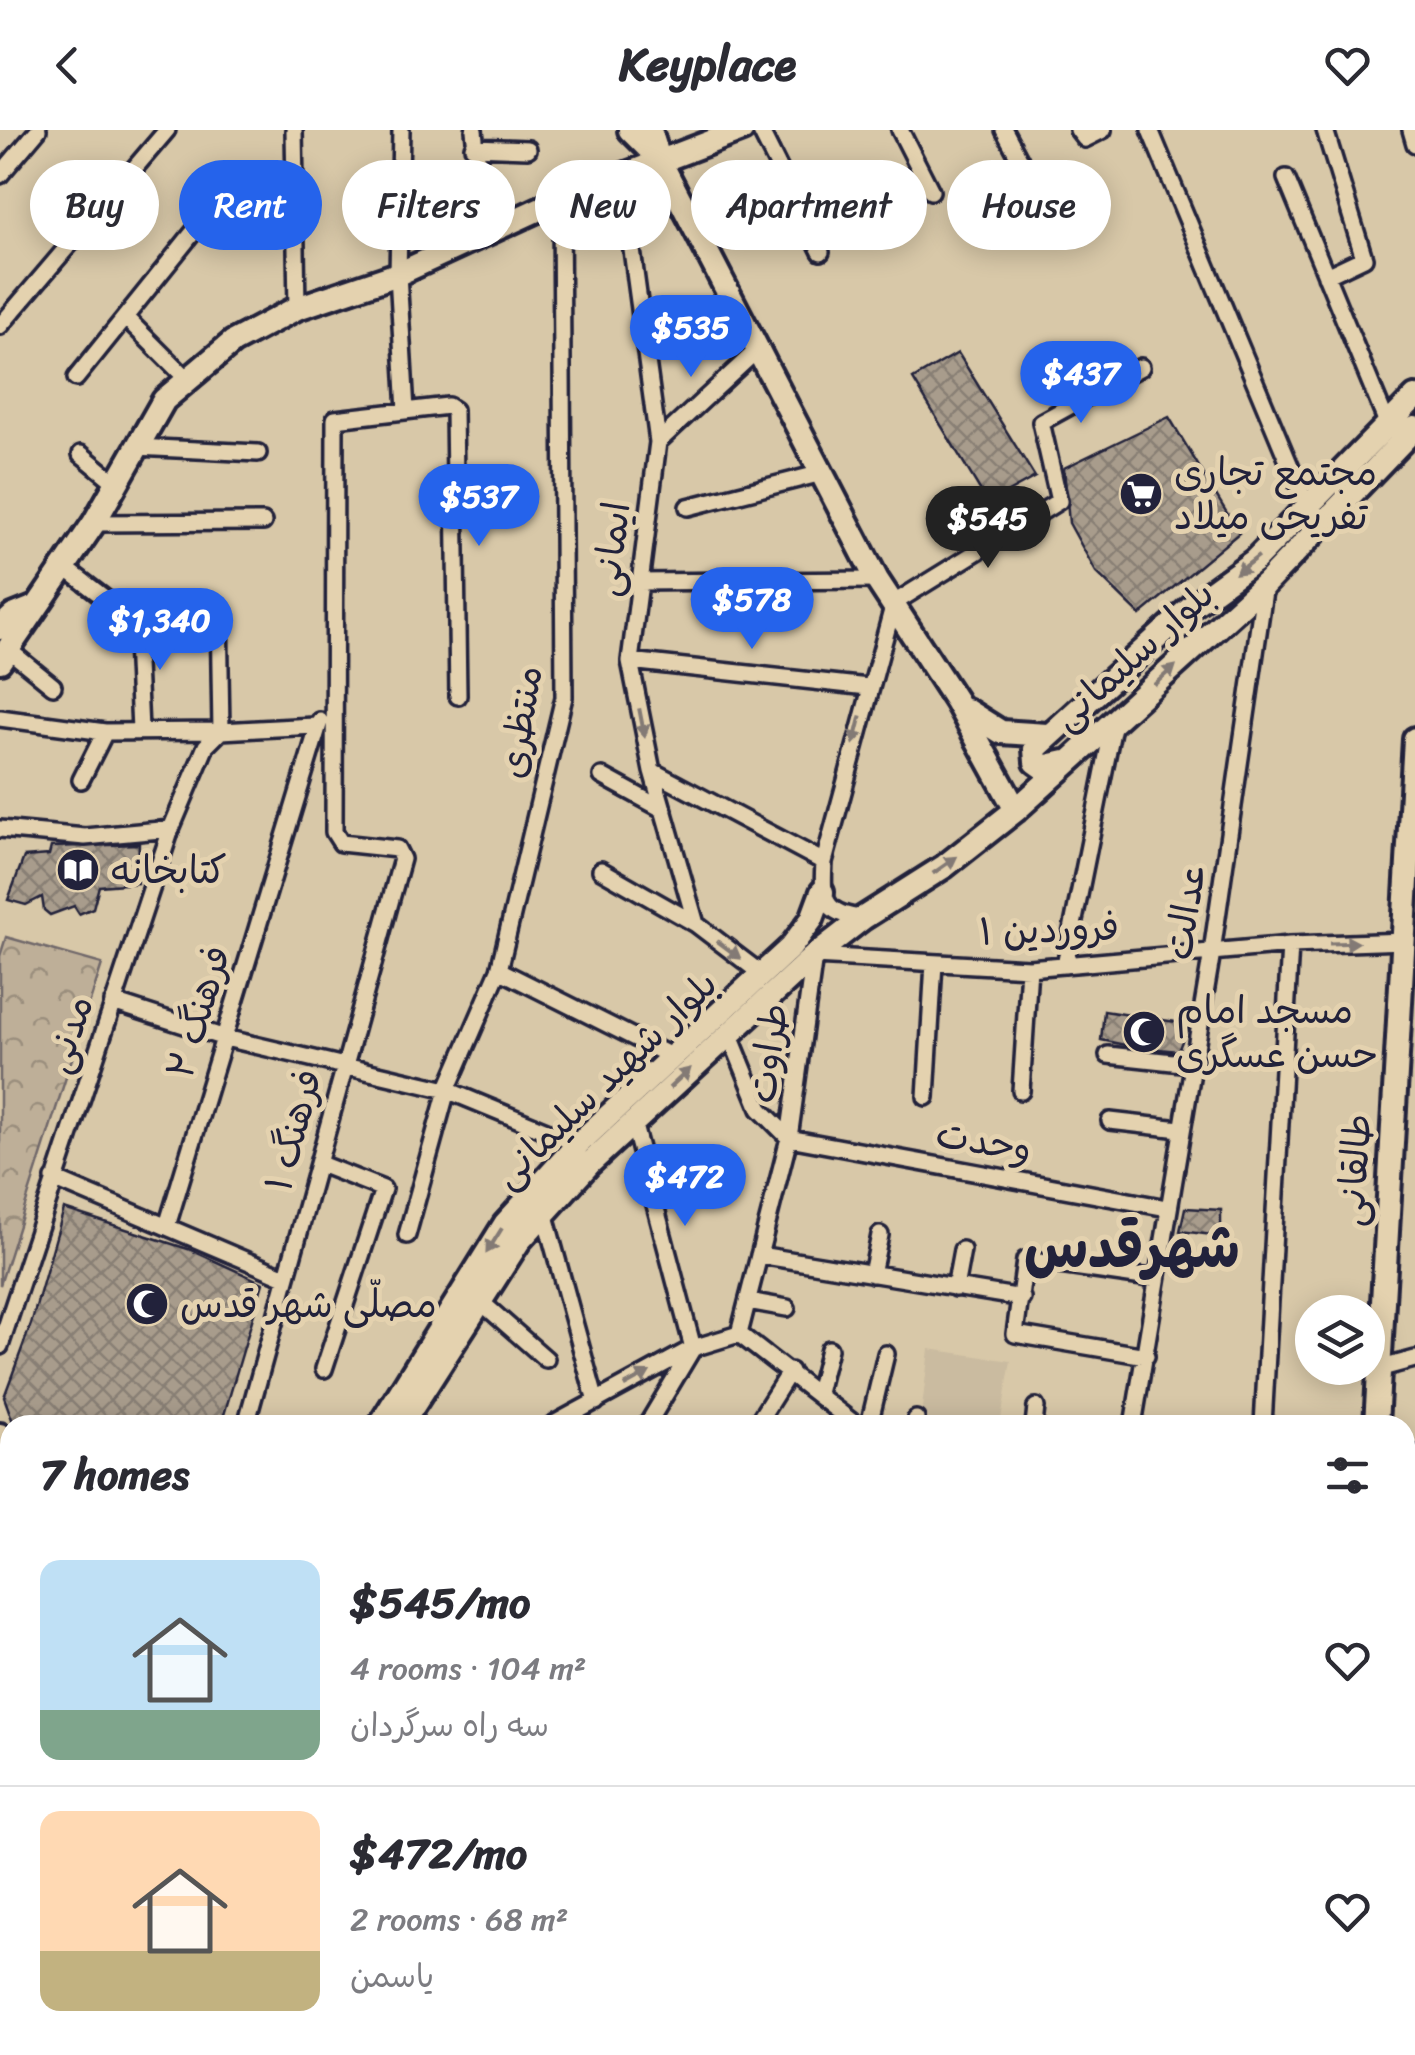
<!DOCTYPE html>
<html lang="en">
<head>
<meta charset="utf-8">
<style>
	body { margin:0; font-family:Sriracha,"Playpen Sans Arabic",sans-serif; background:#f2f2f3; color:#2b2b33; height:100vh; display:flex; flex-direction:column; font-size:38px; white-space:nowrap }
	* { box-sizing:border-box; margin:0 }
	p { font-size:32px; color:#7c7c81 }
	.icon { flex:none; width:55px; height:55px; fill:none; stroke:currentColor; stroke-width:2; stroke-linecap:round; stroke-linejoin:round }
	.map { position:relative; flex:1; overflow:hidden }
	.side { position:absolute; left:0px; top:1285px; width:1415px; height:640px; display:flex; flex-direction:column; background:#fff; border-radius:30px 30px 0 0; box-shadow:0 5px 25px #0003 }
	.side>* { flex:none }
	.banner { position:absolute; left:30px; top:30px; width:1355px; height:90px; display:flex; gap:20px }
	.controls { position:absolute; left:1295px; top:1165px; display:grid; gap:20px }
	.controls a { display:grid; place-items:center; width:90px; height:90px; border-radius:50%; background:#fff; box-shadow:0 5px 25px #0003; font-size:50px }
	.price { position:absolute; translate:-50% -85px; padding:0 22px; border-radius:35px; background:#2563eb; color:#fff; font-size:32px; line-height:65px; filter:drop-shadow(0 2px 5px #0008) }
	.price::after { content:''; position:absolute; left:50%; top:60px; width:30px; height:22px; margin-left:-15px; background:inherit; clip-path:polygon(0 0,100% 0,50% 100%) }
	.price.active { background:#222; color:#fff }
	ul { padding:0; list-style:none }
	li { display:flex; align-items:center; gap:30px; height:250px; padding:0 40px }
	li+li { border-top:2px solid #e1e1e2 }
	li span { display:grid; place-items:center; flex:none; width:280px; height:200px; border-radius:20px; color:#555 }
	li>.icon { margin-inline-start:auto }
	span .icon { width:120px; height:120px; fill:#fffc; stroke-width:1 }
	li b { font-size:42px }
	h2 { display:flex; justify-content:space-between; align-items:center; height:120px; padding:0 40px; font-size:42px }
	.tag { padding:0 35px; border-radius:45px; background:#fff; box-shadow:0 5px 25px #0003; font-size:35px; line-height:90px }
	.tag.active { background:#2563eb; color:#fff }
	header { display:flex; justify-content:space-between; align-items:center; height:130px; padding:0 40px; background:#fff; font-size:45px; font-weight:700 }
	.map>svg:first-child { display:block }
</style>
</head>
<body>
<header><svg class="icon" aria-label="back" viewBox="0 0 24 24"><path d="M15 5l-7 7 7 7"/></svg>Keyplace<svg class="icon" aria-label="heart" viewBox="0 0 24 24"><path d="M12 20l-8-8c-3-5 5-10 8-4 3-6 11-1 8 4z"/></svg></header>
<div class="map">
<svg width="1415" height="1925" viewBox="0 0 1415 1925">
	<defs>
		<pattern id="forest-crowns" width="20" height="18" patternUnits="userSpaceOnUse" patternTransform="scale(2.5)"><rect width="20" height="18" fill="#beaf98"/><path d="M2 6a3 3 0 1 1 6 0M12 15a3 3 0 1 1 6 0" fill="none" stroke="#9a8e7d"/></pattern>
		<pattern id="building-cross-hatch" width="8" height="8" patternUnits="userSpaceOnUse" patternTransform="scale(2.5)"><rect width="8" height="8" fill="#a89c8c"/><path d="M0 0l8 8M0 8l8-8" fill="none" stroke="#887f74"/></pattern>
	</defs>
	<rect width="100%" height="100%" fill="#d8c8a8"/>
	<filter id="ink" filterUnits="userSpaceOnUse"><feTurbulence type="fractalNoise" baseFrequency=".01" numOctaves="2"/><feDisplacementMap in="SourceGraphic" scale="20" xChannelSelector="R" yChannelSelector="G"/><feConvolveMatrix kernelMatrix="1 2 1 2 8 2 1 2 1" color-interpolation-filters="sRGB"/></filter>
	<g filter="url(#ink)">
		<path fill="#cabba0" d="M929,1219L1011,1231L1000,1295H920Z"/>
		<path fill="url(#forest-crowns)" stroke="#70686a" stroke-width="2.5" d="M6,807L102,834L0,1155V826Z"/>
		<path fill="url(#building-cross-hatch)" stroke="#22223b" stroke-width="2.5" d="M958,223L1035,347L988,373L913,249Z
			M1169,287L1239,403L1140,485L1096,442L1069,393L1064,338Z
			M139,714L137,753L99,756L93,778L79,784L74,776L50,785L44,780L42,767L26,775L8,770L24,727L49,725L51,717Z
			M1104,881L1189,894L1178,921L1130,916L1101,910Z
			M1185,1078L1221,1080V1106L1180,1101Z
			M64,1079L191,1120L263,1153L221,1295L13,1292L4,1267L31,1194Z"/>
		<g fill="none" stroke-linecap="round" stroke-linejoin="round">
			<g stroke="#22223b" stroke-width="22">
				<path id="street" d="M294,0L297,178
					M401,0L398,144L406,281
					M474,0L482,76
					M760,0L821,122
					M900,0L931,61
					M1004,0L1020,30
					M1078,0L1085,9L1103,0
					M1150,0L1308,379
					M1325,0L1364,128L1326,146
					M1411,0L1415,14
					M473,17L528,19
					M0,45L38,0
					M622,46L658,312L630,531L652,641L696,794
					M1286,48L1387,293
					M125,187L188,250
					M0,196L167,0
					M76,248L212,79
					M658,312L756,221
					M136,317L258,323
					M81,324L116,353
					M688,377L822,343
					M94,393L263,392
					M63,436L111,473
					M638,452L877,450
					M135,489L140,600
					M10,521L53,556
					M630,531L868,557
					M0,588L105,602L221,601L219,478
					M652,641L824,732
					M602,646L664,680
					M81,650L105,602
					M0,699L85,707L171,699
					M601,740L696,794L763,845
					M863,788C822,784 822,768 824,732L894,473L1059,371L1041,292L1141,237
					M1065,835L1114,591
					M499,840L673,927
					M113,872L225,908L447,960L578,1014
					M729,903L760,979L789,1008L1167,1078
					M1108,925L1191,934
					M1021,961L1029,838
					M926,967L934,833
					M1110,991L1180,999
					M633,992L693,1218L647,1295
					M320,1034L383,1059L324,1239
					M54,1049L285,1147
					M544,1082L596,1272
					M167,1096L320,591
					M407,1105L447,960L499,840L564,567L561,69
					M759,1125L1022,1168
					M872,1144L880,1105
					M955,1158L962,1120
					M480,1171L546,1229
					M748,1171L787,1178
					M739,1204L789,1008L814,826L1029,838L1290,815L1406,811
					M739,1204L856,1295
					M0,1216L171,699L206,616L221,601L315,596
					M1146,1226L1015,1204L1025,1130L1157,1149
					M1378,1239L1415,1229
					M818,1263L829,1219
					M246,1295L402,729L397,719L341,713L334,702L335,289L448,276L454,280L458,566
					M552,1295L693,1218L739,1204
					M756,1295L790,1241
					M869,1295L886,1224
					M915,1295L916,1289
					M1034,1295L1036,1277
					M1133,1295L1212,822L1265,454
					M1263,1295L1290,815
					M1405,1325L1415,1324
					M1405,1377H1415
					M0,1423H10
					M1405,1454L1415,1451
					M1405,1528H1415
					M1405,1600H1415
					M0,1634L10,1612
					M0,1675L10,1682
					M1405,1755L1415,1756
					M1405,1875L1415,1874
					M654,1915L684,1925
					M1327,1915L1339,1925
					M263,1925L272,1915
					M421,1925L423,1915
					M528,1925L532,1915
					M596,1925L600,1915
					M776,1925L780,1915"/>
			</g>
			<g stroke="#22223b" stroke-width="30">
				<path id="secondary" d="M630,0L657,27
					M650,0L659,29L877,450L956,571L1016,680
					M0,498L13,486L33,478
					M0,531L94,393L164,270L233,212L297,178L398,144L561,69L742,0
					M966,580L1001,602L1047,605
					M1065,632L1043,637L1036,632L1035,619L1192,476L1254,431L1415,267
					M380,1295L505,1094L578,1014L791,817L812,789L822,762
					M401,1295L519,1111L589,1034L814,826L863,788L945,736L1016,680L1265,454L1415,298
					M1376,1295L1415,609
					M0,1305L10,1311
					M0,1339L10,1346
					M1174,1915L1186,1925
					M1214,1915L1225,1925
					M1393,1915L1395,1925
					M8,1925L16,1915
					M1058,1925L1062,1915"/>
			</g>
			<use href="#street" stroke="#e4d2af" stroke-width="15"/>
			<use href="#secondary" stroke="#e4d2af" stroke-width="22"/>
		</g>
		<defs><path id="oneway-solid" d="M-6-.8H1V-3.2L6.5 0L1 3.2V.8H-6Z" transform="scale(2.5)"/></defs>
		<g fill="#837a75">
			<use href="#oneway-solid" transform="translate(1247 435) rotate(142)"/>
			<use href="#oneway-solid" transform="translate(1165 545) rotate(-42)"/>
			<use href="#oneway-solid" transform="translate(642 593) rotate(79)"/>
			<use href="#oneway-solid" transform="translate(857 600) rotate(104)"/>
			<use href="#oneway-solid" transform="translate(945 735) rotate(-35)"/>
			<use href="#oneway-solid" transform="translate(1344 813) rotate(-2)"/>
			<use href="#oneway-solid" transform="translate(729 820) rotate(37)"/>
			<use href="#oneway-solid" transform="translate(680 948) rotate(-43)"/>
			<use href="#oneway-solid" transform="translate(494 1111) rotate(122)"/>
			<use href="#oneway-solid" transform="translate(637 1249) rotate(-29)"/>
		</g>
	</g>
	<defs>
		<g id="supermarket-disc" transform="scale(2.25)"><circle r="9.5" fill="#22223b" stroke="#e4d2af"/><path d="M-6-5.5h2.5l.6 2H6L4.5 2H-2.5L-4.4-4H-6ZM-1.5 3.2a1.3 1.3 0 1 0 .1 0ZM3 3.2a1.3 1.3 0 1 0 .1 0Z" fill="#fff"/></g>
		<g id="library-disc" transform="scale(2.25)"><circle r="9.5" fill="#22223b" stroke="#e4d2af"/><path d="M-6-4Q-3-5.5-.7-3.5V5Q-3 3-6 4ZM6-4Q3-5.5 .7-3.5V5Q3 3 6 4Z" fill="#fff"/></g>
		<g id="mosque-disc" transform="scale(2.25)"><circle r="9.5" fill="#22223b" stroke="#e4d2af"/><path d="M3.5-4.9A6 6 0 1 0 3.5 4.9A5 5 0 1 1 3.5-4.9Z" fill="#fff"/></g>
	</defs>
	<g fill-rule="evenodd">
		<use href="#supermarket-disc" x="1141" y="364"/>
		<use href="#library-disc" x="78" y="740"/>
		<use href="#mosque-disc" x="1144" y="902"/>
		<use href="#mosque-disc" x="147" y="1174"/>
	</g>
	<g text-anchor="middle" stroke-width="10" stroke-linejoin="round" paint-order="stroke">
		<g font-size="38" fill="#22223b" stroke="#e4d2af" text-anchor="start">
			<text x="1174" y="355">مجتمع تجاری<tspan x="1174" dy="44">تفریحی میلاد</tspan></text>
			<text x="110" y="753">کتابخانه</text>
			<text x="1176" y="893">مسجد امام<tspan x="1176" dy="44">حسن عسگری</tspan></text>
			<text x="180" y="1187">مصلّی شهر قدس</text>
		</g>
		<g font-size="38" fill="#22223b" stroke="#e4d2af">
			<text transform="translate(611 419) rotate(-83)" y="13">ایمانی</text>
			<text transform="translate(1133 525) rotate(-42)" y="13">بلوار سلیمانی</text>
			<text transform="translate(520 592) rotate(-81)" y="13">منتظری</text>
			<text transform="translate(1185 781) rotate(-81)" y="13">عدالت</text>
			<text transform="translate(1049 799) rotate(-2)" y="13">فروردین ۱</text>
			<text transform="translate(198 882) rotate(-73)" y="13">فرهنگ ۲</text>
			<text transform="translate(68 904) rotate(-71)" y="13">مدنی</text>
			<text transform="translate(768 923) rotate(-82)" y="13">طراوت</text>
			<text transform="translate(605 949) rotate(-44)" y="13">بلوار شهید سلیمانی</text>
			<text transform="translate(293 1000) rotate(-75)" y="13">فرهنگ ۱</text>
			<text transform="translate(984 1011) rotate(10)" y="13">وحدت</text>
			<text transform="translate(1354 1040) rotate(-86)" y="13">طالقانی</text>
		</g>
		<g font-size="58" font-weight="bold" fill="#22223b" stroke="#e4d2af">
			<text x="1132" y="1137">شهرقدس</text>
		</g>
	</g>
</svg>
<div class="controls">
<a><svg class="icon" aria-label="layers" viewBox="0 0 24 24"><path d="M12 4l9 5-9 5-9-5zM3 14l9 5 9-5"/></svg></a>
</div>
<b class="price" style="left:691px;top:250px">$535</b>
<b class="price" style="left:1081px;top:296px">$437</b>
<b class="price" style="left:479px;top:419px">$537</b>
<b class="price active" style="left:988px;top:441px">$545</b>
<b class="price" style="left:752px;top:522px">$578</b>
<b class="price" style="left:160px;top:543px">$1,340</b>
<b class="price" style="left:685px;top:1099px">$472</b>
<div class="banner">
<a class="tag">Buy</a>
<a class="tag active">Rent</a>
<a class="tag">Filters</a>
<a class="tag">New</a>
<a class="tag">Apartment</a>
<a class="tag">House</a>
</div>
<section class="side">
<h2>7 homes<svg class="icon" aria-label="filters" viewBox="0 0 24 24"><path d="M4 7h16M4 17h16"/><circle cx="9" cy="7" r="2"/><circle cx="15" cy="17" r="2"/></svg></h2>
<ul>
<li><span style="background:linear-gradient(#bfe0f5 75%,#7fa58c 0)"><svg class="icon" aria-label="home" viewBox="0 0 24 24"><path d="M3 11l9-7 9 7M6 9v11h12V9"/></svg></span><div><b>$545/mo</b><p>4 rooms · 104 m²</p><p>سه راه سرگردان</p></div><svg class="icon" aria-label="heart" viewBox="0 0 24 24"><path d="M12 20l-8-8c-3-5 5-10 8-4 3-6 11-1 8 4z"/></svg></li>
<li><span style="background:linear-gradient(#ffd9b3 70%,#c2b280 0)"><svg class="icon" aria-label="home" viewBox="0 0 24 24"><path d="M3 11l9-7 9 7M6 9v11h12V9"/></svg></span><div><b>$472/mo</b><p>2 rooms · 68 m²</p><p>یاسمن</p></div><svg class="icon" aria-label="heart" viewBox="0 0 24 24"><path d="M12 20l-8-8c-3-5 5-10 8-4 3-6 11-1 8 4z"/></svg></li>
</ul>
</section>
</div>
</body>
</html>
